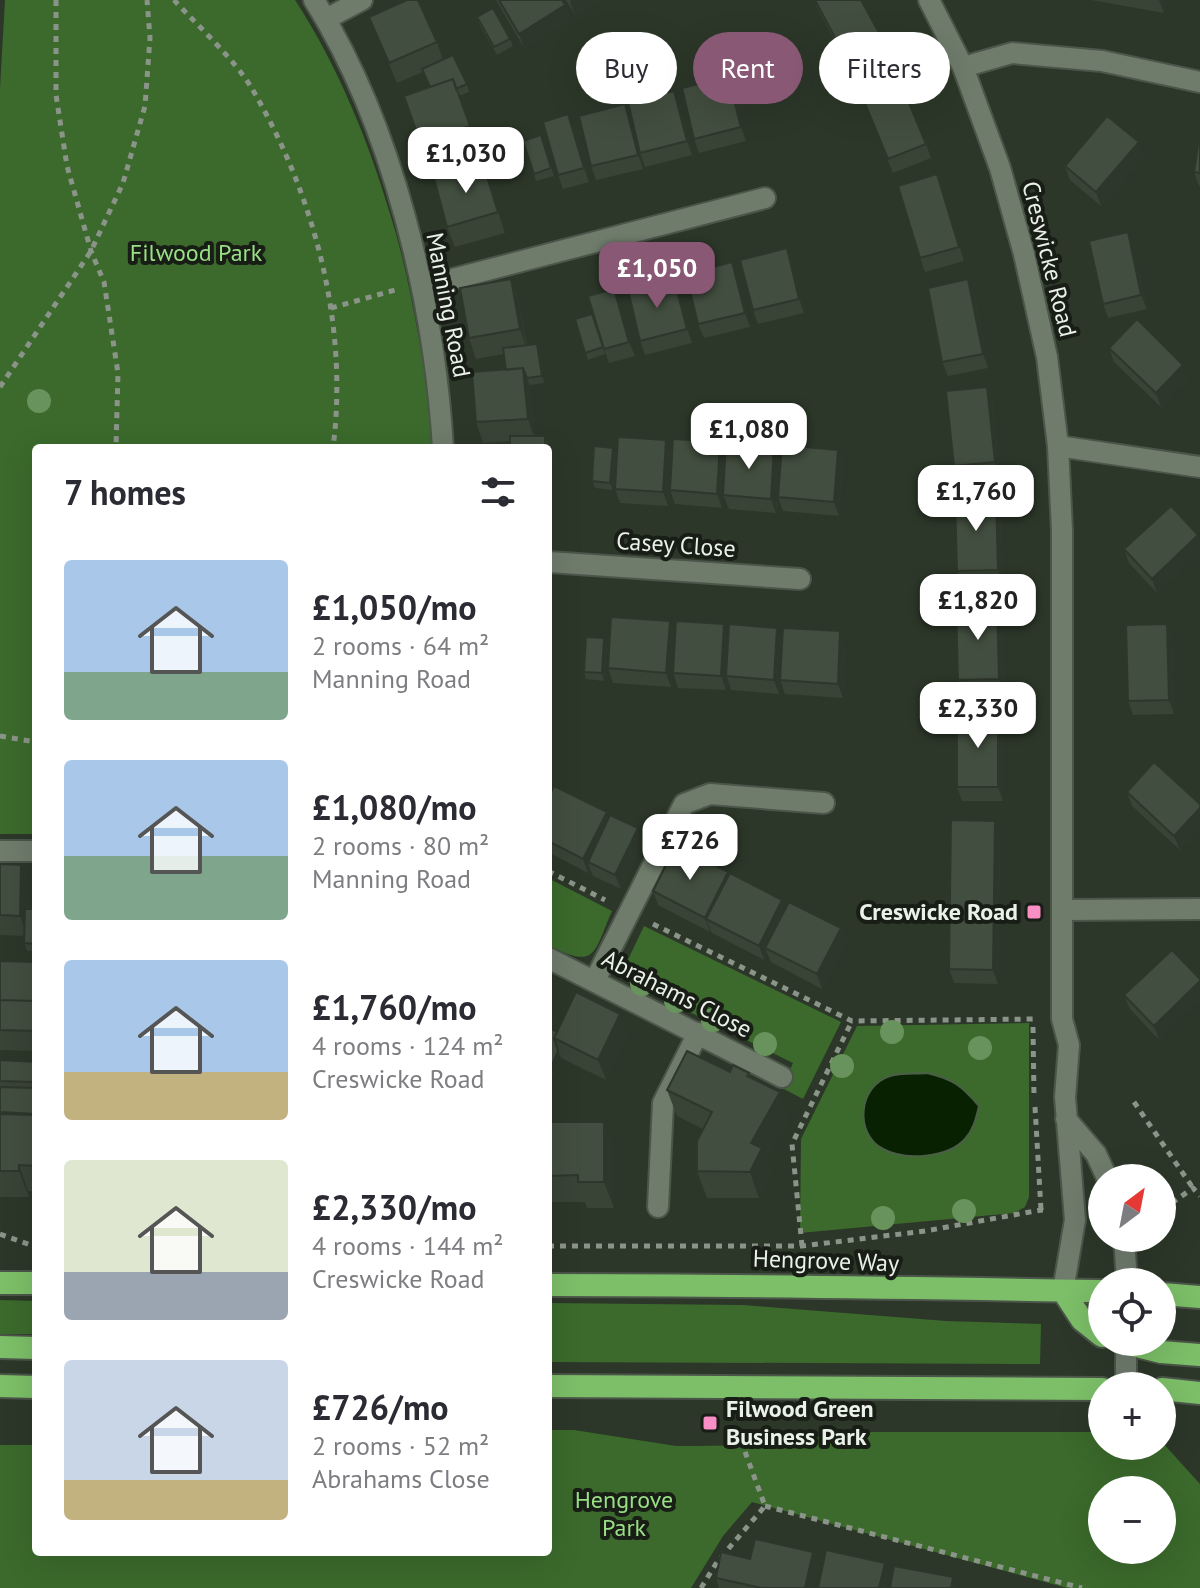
<!DOCTYPE html>
<html lang="en">
<head>
<meta charset="utf-8">
<style>
	body { margin:0; font-family:"PT Sans",sans-serif; background:#f7f7f7; color:#2b2b33; height:100vh; display:flex; flex-direction:column; font-size:30px; white-space:nowrap }
	* { box-sizing:border-box; margin:0 }
	p { font-size:26px; color:#7c7c81 }
	.icon { flex:none; width:44px; height:44px; fill:none; stroke:currentColor; stroke-width:2; stroke-linecap:round; stroke-linejoin:round }
	.map { position:relative; flex:1; overflow:hidden }
	.panel { position:absolute; left:32px; top:444px; width:520px; height:1112px; display:flex; flex-direction:column; background:#fff; border-radius:8px; box-shadow:0 8px 32px #0002 }
	.panel>* { flex:none }
	.top-card { position:absolute; left:576px; top:32px; width:504px; height:72px; display:flex; gap:16px }
	.needle { width:52px; rotate:32deg }
	.controls { position:absolute; left:1088px; top:1164px; display:grid; gap:16px }
	.controls a { display:grid; place-items:center; width:88px; height:88px; border-radius:50%; background:#fff; box-shadow:0 8px 32px #0002; font-size:40px }
	.price { position:absolute; translate:-50% -68px; padding:0 18px; border-radius:16px; background:#fff; color:#222; font-size:26px; line-height:52px; filter:drop-shadow(0 2px 4px #0008) }
	.price::after { content:''; position:absolute; left:50%; top:48px; width:24px; height:18px; margin-left:-12px; background:inherit; clip-path:polygon(0 0,100% 0,50% 100%) }
	.price.selected { background:#885875; color:#fff }
	ul { padding:0; list-style:none }
	li { display:flex; align-items:center; gap:24px; height:200px; padding:0 32px }
	li span { display:grid; place-items:center; flex:none; width:224px; height:160px; border-radius:8px; color:#555 }
	li>.icon { margin-inline-start:auto }
	span .icon { width:96px; height:96px; fill:#fffc; stroke-width:1 }
	li b { font-size:34px }
	h2 { display:flex; justify-content:space-between; align-items:center; height:96px; padding:0 32px; font-size:34px }
	.pill { padding:0 28px; border-radius:36px; background:#fff; box-shadow:0 8px 32px #0002; font-size:28px; line-height:72px }
	.pill.selected { background:#885875; color:#fff }
	.map>svg:first-child { display:block }
</style>
</head>
<body>
<div class="map">
<svg width="1200" height="1588" viewBox="0 0 1200 1588">
	<rect width="100%" height="100%" fill="#2c3729"/>
	<path fill="#3b6a2c" fill-rule="evenodd" d="M5,0H295C338,66 369,142 391,217C412,284 421,357 435,426V448H36V834H0V88Z
		M548,878L612,911C593,954 597,970 548,945Z
		M644,926L841,1022L803,1099L782,1088L793,1063L629,982L624,968Z
		M1029,1023V1197L1025,1207L1014,1213L800,1233L801,1139L857,1026Z
		M0,1300L36,1301V1334H0Z
		M548,1303L743,1305L946,1321L1041,1324L1040,1364L548,1362Z
		M548,1430H574L676,1446H694L757,1445L858,1432H1102V1446H1162V1442L1200,1484V1588H1067L752,1502L723,1536L691,1588H0V1445H36V1552H548ZM1102,1490H1162V1550H1102Z"/>
	<path fill="#072101" stroke="#4b5f46" stroke-width="2" d="M927,1073C953,1079 962,1086 979,1106C976,1118 974,1129 965,1139C948,1158 905,1161 883,1149C854,1134 858,1086 890,1076C901,1073 915,1074 927,1073Z"/>
	<g fill="none" stroke-linecap="round" stroke-linejoin="round">
		<g stroke="#4c5549" stroke-width="24">
			<path id="service" d="M326,19L362,0
				M422,287L765,198
				M548,562L800,579
				M595,980L684,804L710,794L824,803
				M658,1207L663,1103L698,1033"/>
		</g>
		<g stroke="#4c5549" stroke-width="24">
			<path id="minor" d="M314,0C393,126 434,301 443,448
				M929,0L963,67L1000,168L1024,254L1047,357L1058,446L1062,531V1019L1069,1045L1065,1097L1075,1220L1063,1291
				M963,67L1012,53L1102,61L1200,82
				M1058,446L1200,467
				M0,851H36
				M1063,910L1200,909
				M548,958L782,1077
				M1066,1119L1096,1154L1107,1178
				M1124,1238L1127,1282
				M1126,1386V1342"/>
		</g>
		<g stroke="#4c5549" stroke-width="26">
			<path id="trunk" d="M0,1283H36
				M548,1285C733,1285 917,1288 1102,1291
				M1063,1291L1082,1320L1102,1336
				M1162,1294L1200,1297
				M1121,1342L1161,1352L1200,1355
				M0,1347L36,1348
				M0,1386L36,1387
				M548,1386L1102,1389
				M1162,1389L1200,1393"/>
		</g>
		<path stroke="#8b9489" stroke-width="5" stroke-dasharray="6 6" stroke-linecap="butt" d="M56,0V95L67,166L91,251L104,282L118,373L116,448
			M174,0C196,24 235,60 251,87C314,193 349,325 333,448
			M331,308L395,290
			M0,387L91,251L123,183L145,106L150,38L147,0
			M0,736L36,742
			M548,871L605,900
			M653,924L852,1021L1037,1019
			M1033,1027L1034,1097
			M1134,1102L1193,1188
			M1035,1107L1041,1210
			M1162,1210L1193,1188L1200,1196
			M0,1234L36,1247
			M548,1246H802L925,1231L1041,1210L1048,1212
			M802,1246L792,1144L852,1021
			M765,1506L1082,1588
			M701,1588L717,1562L765,1506L741,1441"/>
		<use href="#service" stroke="#6f7c6c" stroke-width="20"/>
		<use href="#minor" stroke="#6f7c6c" stroke-width="20"/>
		<use href="#trunk" stroke="#7cbf68" stroke-width="22"/>
	</g>
	<g fill="#68935c">
		<circle cx="39" cy="401" r="12"/>
		<circle cx="642" cy="984" r="12"/>
		<circle cx="676" cy="1001" r="12"/>
		<circle cx="713" cy="1020" r="12"/>
		<circle cx="892" cy="1032" r="12"/>
		<circle cx="765" cy="1044" r="12"/>
		<circle cx="980" cy="1048" r="12"/>
		<circle cx="842" cy="1066" r="12"/>
		<circle cx="964" cy="1211" r="12"/>
		<circle cx="883" cy="1218" r="12"/>
	</g>
	<path fill="#394336" d="M496,0H562L570,19L524,48Z
		M566,0H599L575,15Z
		M814,0H861L884,42L889,57L853,76L818,9Z
		M1091,0H1166L1164,13Z
		M369,17L437,42L443,60L467,84L469,92L459,96L475,140L484,137L499,175L489,178L505,233L455,247L447,227L460,171L454,155L428,165L404,96L429,87L423,72L397,83Z
		M477,17L510,39L513,46L497,55L479,24Z
		M734,91L746,141L699,153L694,139Z
		M864,103L926,144L931,158L893,173Z
		M679,105L692,155L645,167L640,153Z
		M630,118L643,169L596,180L591,166Z
		M574,128L589,182L563,189L558,175Z
		M1200,131V186H1199L1194,172Z
		M541,135L554,176L536,181L523,141Z
		M1144,156L1101,206L1070,180L1065,166Z
		M937,174L964,261L925,272L920,258Z
		M1133,246L1147,309L1108,318L1103,304Z
		M787,248L792,262L804,313L758,324L753,310Z
		M737,276L750,327L704,338L698,324Z
		M511,279L518,299L527,345L537,344L540,351L544,383L530,385L535,436H545L547,443L510,441L483,443L476,422L506,370L504,354L476,359L469,338Z
		M674,279L679,293L692,343L645,355L640,341Z
		M974,293L988,368L948,376L942,362Z
		M619,303L635,356L609,363L604,349Z
		M592,314L605,354L588,360L575,319Z
		M1109,348L1188,379L1161,407L1114,362Z
		M992,401L1000,476L959,480L954,466Z
		M666,440L671,454L668,506L620,503L615,489Z
		M720,442L725,456L722,508L675,504L670,490Z
		M774,447L779,461L776,513L729,509L723,495Z
		M613,448L615,455L613,490L595,488L592,481Z
		M838,450L843,464L839,516L783,511L778,497Z
		M1001,509L1003,584L962,585L957,571Z
		M1200,539V552L1157,593L1129,563L1124,549Z
		M997,603L1002,617L1004,693L963,694L958,680Z
		M670,621L675,635L671,687L613,683L608,668Z
		M1167,624L1172,638L1174,714L1133,715L1128,701Z
		M840,631L845,646L843,698L785,694L780,680L782,650L779,694L731,690L727,677L726,690L678,688L673,673L728,637L782,642Z
		M604,638L607,645L604,681L586,679L584,672Z
		M998,712L1003,726V801H962L957,787Z
		M1127,792L1200,804V827L1180,850L1132,806Z
		M548,798L607,812L609,818L643,842L621,889L593,876L590,869L588,873L548,852Z
		M1000,835L998,984L954,983L949,969Z
		M0,864L21,865L28,886V909H36V951H27L24,943V936L0,935Z
		M728,872L729,874L785,908L841,928L846,942L822,989L771,962L767,953L764,960L712,933L711,931L710,932L658,905L653,891Z
		M1172,950L1159,1040L1130,1009L1124,995Z
		M0,961L36,962V1051L0,1050Z
		M548,1027L557,1032L628,1034L606,1080L561,1058L553,1074L548,1071Z
		M0,1060L36,1062V1192L28,1191L29,1197H0Z
		M730,1072L749,1073L751,1078L789,1119L766,1160L771,1174L759,1198H707L697,1171L703,1129L677,1116L667,1090Z
		M548,1122L614,1148V1208H587L585,1202H548Z
		M818,1566L813,1588H719L716,1578Z"/>
	<path fill="#2e372c" d="M571,0H599L575,15L570,1Z
		M1159,0H1166L1164,13Z
		M565,5L570,19L524,48L519,34Z
		M728,77L734,91L746,141L741,127Z
		M674,91L679,105L692,155L687,141Z
		M625,104L630,118L643,169L638,155Z
		M568,114L574,128L589,182L584,168Z
		M1139,142L1144,156L1101,206L1096,192Z
		M483,164L491,184L505,233L498,212Z
		M1128,232L1133,246L1147,309L1141,295Z
		M787,248L792,262L804,313L799,299Z
		M732,262L737,276L750,327L745,313Z
		M511,279L518,299L527,350L520,329Z
		M674,279L679,293L692,343L687,329Z
		M968,279L974,293L988,368L983,354Z
		M614,289L619,303L635,356L629,342Z
		M537,344L540,351L544,383L542,376Z
		M1183,365L1188,379L1161,407L1156,393Z
		M523,368L531,389L535,439L528,419Z
		M987,387L992,401L1000,476L995,462Z
		M666,440L671,454L668,506L663,492Z
		M720,442L725,456L722,508L717,494Z
		M774,447L779,461L776,513L771,499Z
		M613,448L615,455L613,490L610,483Z
		M838,450L843,464L839,516L834,502Z
		M996,495L1001,509L1003,584L998,570Z
		M1198,535L1200,539V552L1157,593L1152,579Z
		M997,603L1002,617L1004,693L999,679Z
		M670,621L675,635L671,687L666,673Z
		M724,624L729,638L726,690L721,676Z
		M1167,624L1172,638L1174,714L1169,700Z
		M777,628L782,642L779,694L774,680Z
		M840,631L845,646L843,698L838,684Z
		M604,638L607,645L604,681L602,673Z
		M998,712L1003,726V801L998,787Z
		M1200,808V827L1180,850L1174,836Z
		M607,812L612,826L588,862L590,869L588,873L583,859Z
		M995,821L1000,835L998,984L993,970Z
		M638,828L643,842L621,889L615,875Z
		M21,865L28,886L27,936L20,916Z
		M728,872L733,886L706,919L711,931L710,932L705,918Z
		M782,900L787,914L765,948L767,953L764,960L759,946Z
		M841,928L846,942L822,989L817,974Z
		M548,979L556,1000L548,1015Z
		M1200,981V1000L1159,1040L1154,1026Z
		M620,1014L628,1034L606,1080L598,1060Z
		M558,1051L561,1058L553,1074L551,1067Z
		M780,1092L789,1119L766,1160L771,1174L759,1198L750,1172L751,1143Z
		M604,1122L614,1148V1208L604,1182Z
		M19,1165L28,1191L29,1197L19,1171Z
		M813,1552L818,1566L813,1588H805Z
		M885,1563L890,1578L887,1588H879Z
		M953,1577L957,1588H951Z"/>
	<path fill="#424e3f" stroke="#2e372c" stroke-width="2" d="M407,0H418L437,42L389,63L369,17Z
		M499,0H562L565,5L519,34Z
		M815,0H861L884,42L848,62Z
		M493,8L510,39L494,47L477,17Z
		M453,55L467,84L456,89L453,79L430,87L422,69Z
		M897,74L926,144L888,159L859,89Z
		M728,77L741,127L694,139L682,88Z
		M453,79L470,126L421,144L404,96Z
		M674,91L687,141L640,153L628,102Z
		M625,104L638,155L591,166L579,116Z
		M568,114L584,168L558,175L543,122Z
		M1107,116L1139,142L1096,192L1065,166Z
		M1200,131V173L1194,172Z
		M541,135L551,168L534,174L523,141Z
		M484,137L496,167L486,171L483,164L460,171L452,150Z
		M483,164L498,212L447,227L434,178Z
		M937,174L959,247L920,258L898,186Z
		M1128,232L1141,295L1103,304L1089,241Z
		M787,248L799,299L753,310L740,260Z
		M732,262L745,313L698,324L686,274Z
		M511,279L520,329L469,338L460,288Z
		M674,279L687,329L640,341L628,290Z
		M968,279L983,354L942,362L928,288Z
		M614,289L629,342L604,349L588,296Z
		M592,314L603,347L585,353L575,319Z
		M1137,319L1183,365L1156,393L1109,348Z
		M537,344L542,376L527,378L523,368L506,370L503,348Z
		M523,368L528,419L476,422L472,372Z
		M987,387L995,462L954,466L946,391Z
		M510,436H545V448H510Z
		M618,437L666,440L663,492L615,489Z
		M673,439L720,442L717,494L670,490Z
		M726,444L774,447L771,499L723,495Z
		M782,445L838,450L834,502L778,497Z
		M594,446L613,448L610,483L592,481Z
		M996,495L998,570L957,571L955,496Z
		M1171,506L1198,535L1152,579L1124,549Z
		M997,603L999,679L958,680L956,604Z
		M611,617L670,621L666,673L608,668Z
		M676,621L724,624L721,676L673,673Z
		M729,624L777,628L774,680L726,676Z
		M1167,624L1169,700L1128,701L1126,625Z
		M783,628L840,631L838,684L780,680Z
		M586,637L604,638L602,673L584,672Z
		M957,712H998V787H957Z
		M1154,762L1200,804V808L1174,836L1127,792Z
		M554,786L607,812L583,859L548,841V798Z
		M610,815L638,828L615,875L588,862Z
		M951,820L995,821L993,970L949,969Z
		M676,845L728,872L705,918L653,891Z
		M0,864L21,865L20,916L0,915Z
		M730,873L782,900L759,946L706,919Z
		M789,902L841,928L817,974L765,948Z
		M25,909H36V944L24,943Z
		M1172,950L1200,979V981L1154,1026L1124,995Z
		M0,961L36,962V1001L0,1000Z
		M576,992L620,1014L598,1060L554,1038Z
		M0,1000L36,1001V1031L0,1030Z
		M548,1027L557,1032L554,1038L558,1051L551,1067L548,1065Z
		M687,1051L730,1072L733,1065L749,1073L747,1076L780,1092L751,1143L762,1148L750,1172L697,1171V1141L712,1112L667,1090Z
		M0,1060L36,1062V1082L0,1081Z
		M0,1087L36,1088V1114L0,1112Z
		M0,1114L36,1115V1166L19,1165V1171H0Z
		M548,1122H604V1182H578V1175L548,1176Z
		M755,1539L813,1552L805,1588H762L716,1578L721,1552L750,1559Z
		M826,1550L885,1563L879,1588H818Z
		M894,1566L953,1577L951,1588H890Z"/>
	<g fill="#fa8fc6" stroke="#181d16" stroke-width="3">
		<rect x="1026" y="904" width="16" height="16" rx="4"/>
		<rect x="702" y="1415" width="16" height="16" rx="4"/>
	</g>
	<g text-anchor="middle" stroke-width="8" stroke-linejoin="round" paint-order="stroke">
		<g font-size="24" fill="#99df85" stroke="#181d16">
			<text x="196" y="261">Filwood Park</text>
			<text x="624" y="1508">Hengrove<tspan x="624" dy="28">Park</tspan></text>
		</g>
		<g font-size="24" fill="#eaf1e8" stroke="#181d16">
			<text transform="translate(1049 259) rotate(76)" y="8">Creswicke Road</text>
			<text transform="translate(448 305) rotate(79)" y="8">Manning Road</text>
			<text transform="translate(676 545) rotate(4)" y="8">Casey Close</text>
			<text transform="translate(677 994) rotate(27)" y="8">Abrahams Close</text>
			<text transform="translate(826 1261) rotate(2)" y="8">Hengrove Way</text>
		</g>
		<g font-size="24" font-weight="bold" fill="#eaf1e8" stroke="#181d16" text-anchor="end">
			<text x="1018" y="920">Creswicke Road</text>
			<text x="726" y="1417" text-anchor="start">Filwood Green<tspan x="726" dy="28">Business Park</tspan></text>
		</g>
	</g>
</svg>
<div class="controls">
<a><svg class="needle" viewBox="-14 -14 28 28"><path d="M0-13l5 13h-10z" fill="#e53935"/><path d="M0 13l5-13h-10z" fill="#7c7c81"/></svg></a>
<a><svg class="icon" aria-label="locate" viewBox="0 0 24 24"><circle cx="12" cy="12" r="6"/><path d="M12 2v4M12 18v4M2 12h4M18 12h4"/></svg></a>
<a>+</a>
<a>−</a>
</div>
<b class="price" style="left:466px;top:195px">£1,030</b>
<b class="price selected" style="left:657px;top:310px">£1,050</b>
<b class="price" style="left:749px;top:471px">£1,080</b>
<b class="price" style="left:976px;top:533px">£1,760</b>
<b class="price" style="left:978px;top:642px">£1,820</b>
<b class="price" style="left:978px;top:750px">£2,330</b>
<b class="price" style="left:690px;top:882px">£726</b>
<div class="top-card">
<a class="pill">Buy</a>
<a class="pill selected">Rent</a>
<a class="pill">Filters</a>
</div>
<section class="panel">
<h2>7 homes<svg class="icon" aria-label="filters" viewBox="0 0 24 24"><path d="M4 7h16M4 17h16"/><circle cx="9" cy="7" r="2"/><circle cx="15" cy="17" r="2"/></svg></h2>
<ul>
<li><span style="background:linear-gradient(#a9c7e8 70%,#7fa58c 0)"><svg class="icon" aria-label="home" viewBox="0 0 24 24"><path d="M3 11l9-7 9 7M6 9v11h12V9"/></svg></span><div><b>£1,050/mo</b><p>2 rooms · 64 m²</p><p>Manning Road</p></div></li>
<li><span style="background:linear-gradient(#a9c7e8 60%,#7fa58c 0)"><svg class="icon" aria-label="home" viewBox="0 0 24 24"><path d="M3 11l9-7 9 7M6 9v11h12V9"/></svg></span><div><b>£1,080/mo</b><p>2 rooms · 80 m²</p><p>Manning Road</p></div></li>
<li><span style="background:linear-gradient(#a9c7e8 70%,#c2b280 0)"><svg class="icon" aria-label="home" viewBox="0 0 24 24"><path d="M3 11l9-7 9 7M6 9v11h12V9"/></svg></span><div><b>£1,760/mo</b><p>4 rooms · 124 m²</p><p>Creswicke Road</p></div></li>
<li><span style="background:linear-gradient(#dfe7d0 70%,#9aa5b1 0)"><svg class="icon" aria-label="home" viewBox="0 0 24 24"><path d="M3 11l9-7 9 7M6 9v11h12V9"/></svg></span><div><b>£2,330/mo</b><p>4 rooms · 144 m²</p><p>Creswicke Road</p></div></li>
<li><span style="background:linear-gradient(#c9d6e8 75%,#c2b280 0)"><svg class="icon" aria-label="home" viewBox="0 0 24 24"><path d="M3 11l9-7 9 7M6 9v11h12V9"/></svg></span><div><b>£726/mo</b><p>2 rooms · 52 m²</p><p>Abrahams Close</p></div></li>
</ul>
</section>
</div>
</body>
</html>
